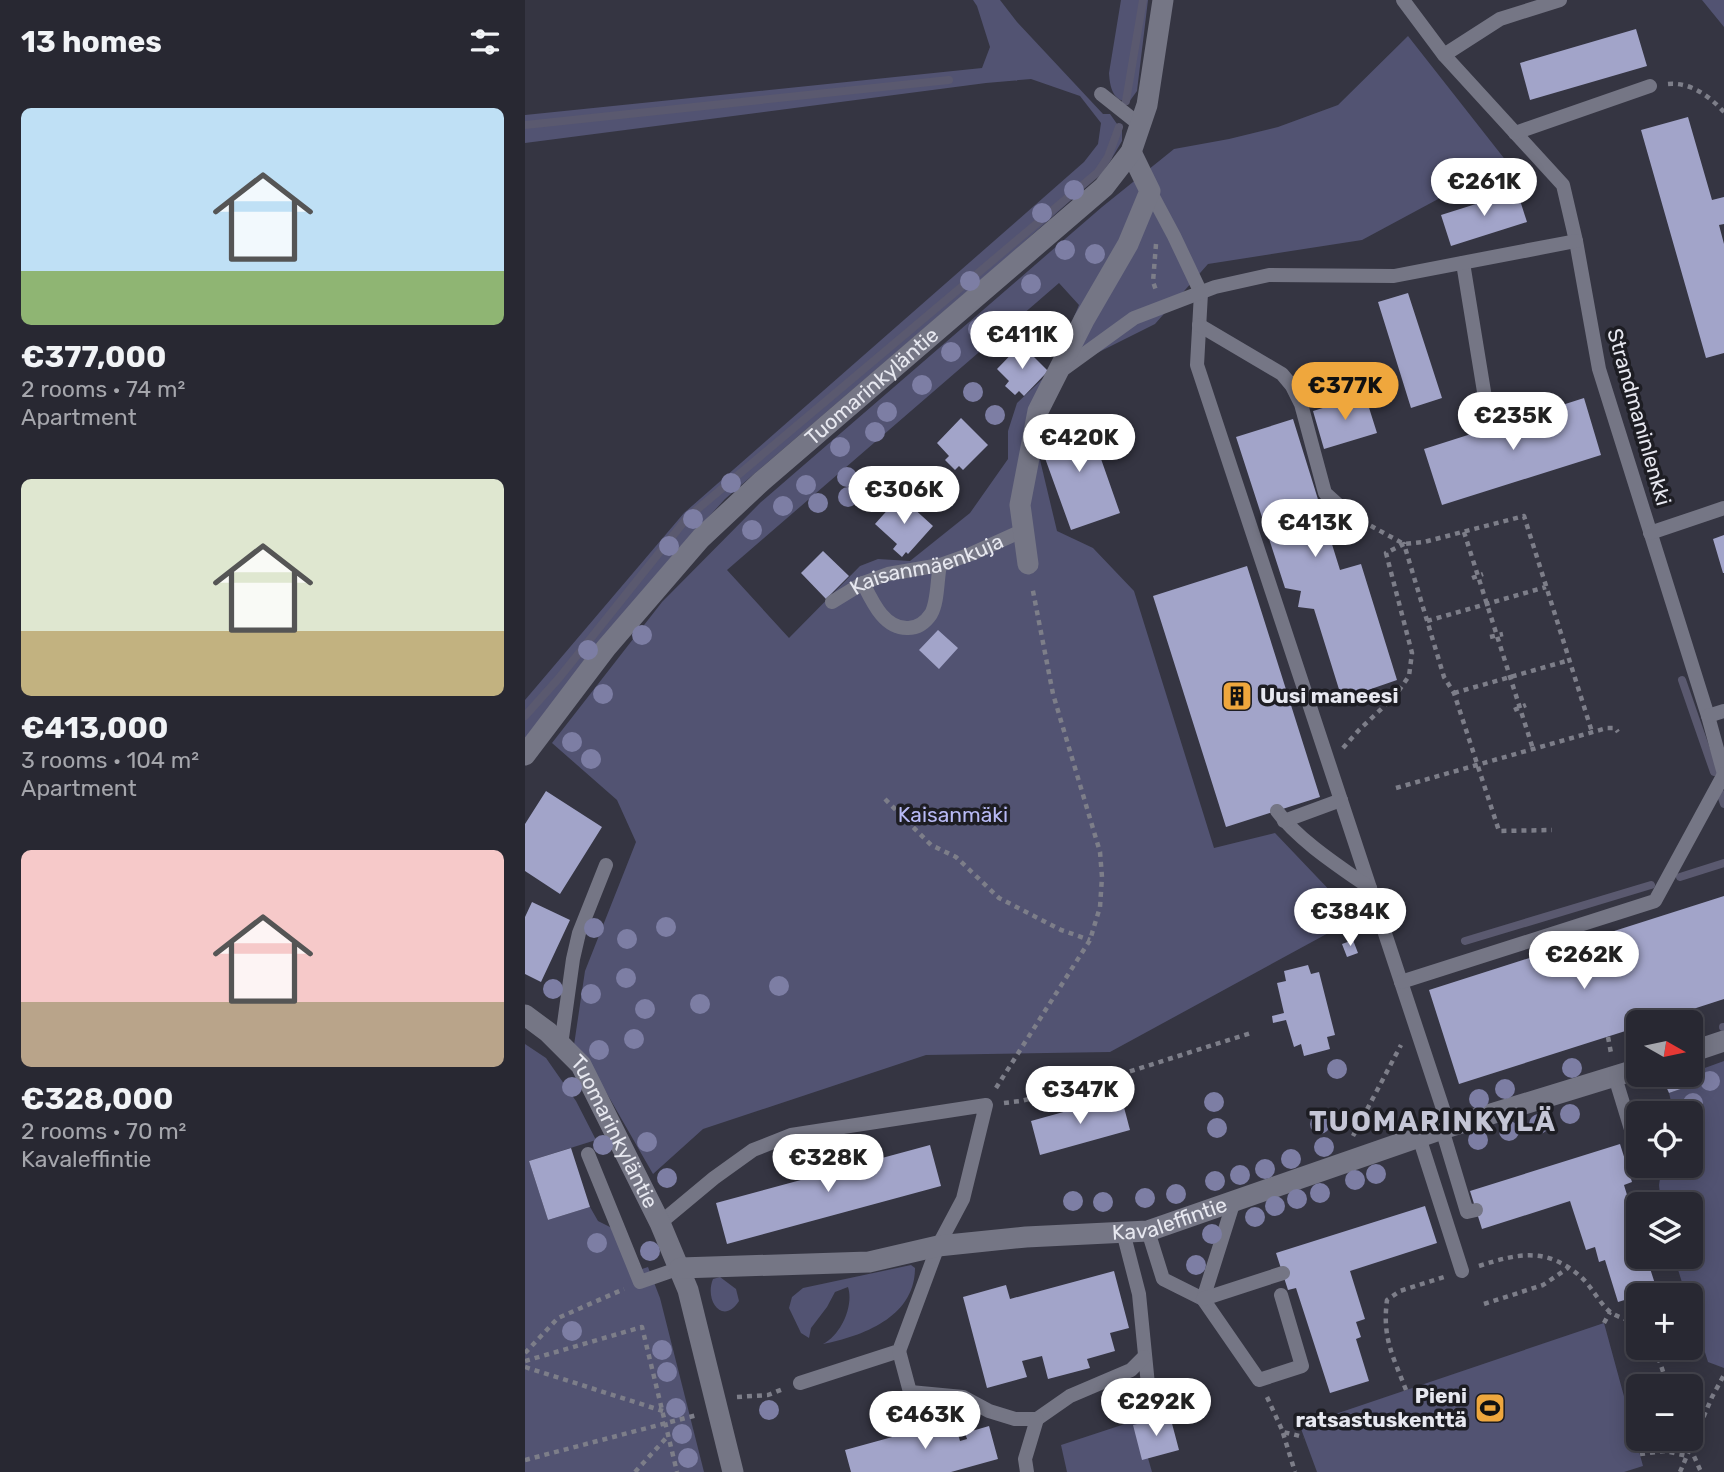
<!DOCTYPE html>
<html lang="en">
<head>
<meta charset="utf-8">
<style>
	body { margin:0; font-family:Rubik,sans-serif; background:#34343e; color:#f1f3f6; height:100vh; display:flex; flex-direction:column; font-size:26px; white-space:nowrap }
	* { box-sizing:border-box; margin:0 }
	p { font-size:23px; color:#a5a6ac }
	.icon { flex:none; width:38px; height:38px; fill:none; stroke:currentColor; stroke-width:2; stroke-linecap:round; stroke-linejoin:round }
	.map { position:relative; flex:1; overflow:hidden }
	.side { display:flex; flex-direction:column; background:#282832; width:525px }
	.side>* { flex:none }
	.needle { width:46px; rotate:99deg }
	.fabs { position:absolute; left:1101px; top:1010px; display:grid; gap:14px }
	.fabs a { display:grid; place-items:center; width:77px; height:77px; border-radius:10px; background:#282832; box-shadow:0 4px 18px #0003,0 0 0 2px #44444d; font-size:35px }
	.price { position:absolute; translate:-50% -60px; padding:0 16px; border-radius:24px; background:#fff; color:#222; font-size:23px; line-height:46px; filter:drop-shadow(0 2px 4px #0008) }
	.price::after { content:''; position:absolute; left:50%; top:42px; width:21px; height:16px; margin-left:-10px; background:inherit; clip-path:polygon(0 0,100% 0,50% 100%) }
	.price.current { background:#efa73d; color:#111 }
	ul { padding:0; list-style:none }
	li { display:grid; align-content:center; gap:14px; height:371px; padding:0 21px }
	li span { display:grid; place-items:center; height:217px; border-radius:10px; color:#555 }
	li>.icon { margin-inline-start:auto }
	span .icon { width:126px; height:126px; fill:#fffc; stroke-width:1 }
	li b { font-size:30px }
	h2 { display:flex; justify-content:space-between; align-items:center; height:84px; padding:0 21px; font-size:30px }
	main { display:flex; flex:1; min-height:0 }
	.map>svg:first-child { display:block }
</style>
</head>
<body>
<main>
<section class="side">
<h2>13 homes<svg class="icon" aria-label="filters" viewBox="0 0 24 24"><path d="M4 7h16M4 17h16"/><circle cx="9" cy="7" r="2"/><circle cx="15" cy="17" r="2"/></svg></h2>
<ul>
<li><span style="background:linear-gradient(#bfe0f5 75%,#8fb573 0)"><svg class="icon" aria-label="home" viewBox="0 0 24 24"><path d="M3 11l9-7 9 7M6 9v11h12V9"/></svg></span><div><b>€377,000</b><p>2 rooms · 74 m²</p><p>Apartment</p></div></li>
<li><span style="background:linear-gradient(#dfe7d0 70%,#c2b280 0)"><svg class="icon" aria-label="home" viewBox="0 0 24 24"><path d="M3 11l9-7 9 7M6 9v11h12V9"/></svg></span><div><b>€413,000</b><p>3 rooms · 104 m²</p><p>Apartment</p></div></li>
<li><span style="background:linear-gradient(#f6c9c9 70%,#b9a48a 0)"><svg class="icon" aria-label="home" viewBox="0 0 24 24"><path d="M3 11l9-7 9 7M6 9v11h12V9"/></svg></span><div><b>€328,000</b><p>2 rooms · 70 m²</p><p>Kavaleffintie</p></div></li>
</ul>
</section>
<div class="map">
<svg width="1199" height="1472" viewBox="0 0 1199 1472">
	<rect width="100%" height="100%" fill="#353542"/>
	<path fill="#525372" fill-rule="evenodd" d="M448,0H475L492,22L578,114H585L597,131V141L584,163L574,175L488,252L200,499L138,567L0,740V700L159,513L559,162L573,144L576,123L555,96L506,79L461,83L0,143V115L457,68L465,47L452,6Z
		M596,0H623L612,91L604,102C588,101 585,88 584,73Z
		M1177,0H1199V27Z
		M883,36L982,162L837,240L683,264L630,324L550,364L520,408L510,439L532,531L568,548L609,591L689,848L750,833L831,918L585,1052L401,1055L178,1129L128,1174L61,1057L49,1045L60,971L111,842L92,800L27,743L137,602L236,502L577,207L649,149L704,139L753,127L813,105ZM534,283L554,305L527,370L492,403L483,431V459L445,513L385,561L353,559L335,566L264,638L202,570Z
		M0,1044L21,1058L51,1101L71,1140L4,1161L23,1220L65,1207L73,1221L87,1228L105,1273L123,1267L135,1298L179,1472H0Z
		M1199,1061V1368L1183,1362L1166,1308V1295H1161L1149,1257L1166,1256V1204H1136L1134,1185L1137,1166H1166V1113H1149L1144,1093L1166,1085L1163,1075L1166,1073Z
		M386,1265L390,1268C390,1317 338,1336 298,1344C316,1335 329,1306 323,1287L310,1292L302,1307L286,1328L284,1338L276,1333L264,1308L267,1297L278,1288Z
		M195,1277L211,1289L214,1301C198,1326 179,1301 188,1279Z
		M1079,1323L1118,1466L1099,1472H792L775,1426Z
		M612,1420L627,1472H542L536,1445Z"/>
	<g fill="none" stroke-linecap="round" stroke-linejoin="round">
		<path stroke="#5a596f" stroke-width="8" d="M601,101L618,0
			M0,125L424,80
			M1157,680L1189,772
			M0,716L34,678L162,518L573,172L583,157L594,127
			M1195,792L1199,804
			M1155,877L1199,863
			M940,941L1126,885
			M1198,1027H1199"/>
	</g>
	<path fill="#a2a4c9" d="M1111,29L1122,66L1005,100L995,63Z
		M1163,117L1187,200L1199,197V224L1194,225L1199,244V353L1181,358L1116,130Z
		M992,191L1002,222L926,246L916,215Z
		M883,293L917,398L886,408L853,302Z
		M496,344L523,371L499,396L494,391L490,395L480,386L484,381L472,369Z
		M840,395L852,433L799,449L788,411Z
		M1059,398L1076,455L917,505L899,449Z
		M436,418L463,445L438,470L434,466L430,470L420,460L424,456L412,443Z
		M562,419L595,513L546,530L512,436Z
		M768,419L815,570L836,564L872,680L817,699L789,609L773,607L776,591L760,588L711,437Z
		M375,496L408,526L383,554L381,552L377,557L368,549L372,544L350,524Z
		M1199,535V573H1198L1188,539Z
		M298,551L324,576L301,599L276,573Z
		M722,566L795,797L701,827L628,596Z
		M413,630L433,648L414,669L394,650Z
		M21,791L77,827L35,894L0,871V824Z
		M1199,896V999L1128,1022H1113V1027L934,1084L904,990Z
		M7,902L45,920L16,982L0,974V917Z
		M828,940L833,953L822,957L817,944Z
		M783,965L786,974L794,972L810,1035L802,1037L805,1049L779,1056L776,1044L769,1047L761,1020L748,1023L747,1016L759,1013L752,983L761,981L759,971Z
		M1160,1074H1163L1167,1085L1144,1093L1139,1082Z
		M596,1096L605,1130L515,1155L506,1121Z
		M1095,1144L1107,1182L1099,1185L1113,1231V1256H1121L1132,1290L1093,1302L1080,1260L1074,1262L1070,1247L1061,1250L1045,1201L957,1229L945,1191Z
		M405,1145L416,1186L202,1244L191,1203Z
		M46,1148L65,1207L23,1220L4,1161Z
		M900,1206L912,1243L825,1271L840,1319L831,1322L836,1337L831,1339L844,1381L805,1393L771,1288L763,1290L751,1253Z
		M589,1271L604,1328L585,1333L590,1351L562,1359L565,1368L523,1379L517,1356L497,1361L502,1377L462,1388L438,1297L481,1285L485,1299Z
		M645,1416L654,1450L617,1460L608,1425Z
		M429,1420L435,1441L442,1439L440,1433L464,1426L473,1459L426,1472H326L320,1450Z"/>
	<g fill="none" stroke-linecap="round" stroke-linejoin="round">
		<path stroke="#7d7e89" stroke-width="4.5" stroke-dasharray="5 5" stroke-linecap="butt" d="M1143,84C1166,82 1184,96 1199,112
			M631,244L628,282L631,290
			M837,521L879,544L899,542L999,516L1067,732
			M939,532L1008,749
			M947,578L958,574
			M902,621L1021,587
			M965,637L978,634
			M929,693L1045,660
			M989,710L1001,705
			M818,748L834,730L870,696L884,676L887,653L861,553L879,544L919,677L929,693L974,831L1027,830
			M871,788L1082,728H1090L1093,732
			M360,799L406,845L431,857L474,898L536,930L565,940
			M1083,1037L1086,1053
			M471,1088L565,940L575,907L577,877L575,852L528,694L507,586
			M479,1103L496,1101L568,1083L726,1033
			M828,1136L876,1045
			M954,1266C994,1253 1022,1247 1056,1277C1067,1287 1073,1301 1084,1311C1092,1318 1105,1319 1113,1326
			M959,1304L1018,1285L1043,1268
			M1079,1323L1085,1312
			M1130,1348L1143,1386
			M0,1353L33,1318L99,1289
			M0,1361L117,1327L152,1472
			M0,1367L138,1411
			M881,1390C868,1356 857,1338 862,1300L875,1291L919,1277
			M212,1397L243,1395L258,1389
			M742,1397L758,1432L779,1437
			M758,1433L770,1472
			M1161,1438L1176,1472
			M1115,1454L1140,1451L1162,1456
			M0,1460L172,1415
			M110,1472L143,1436
			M1155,1472L1187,1397L1199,1375"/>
		<g stroke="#757685" stroke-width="14">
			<path d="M878,0L919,55L1038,185L1051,241L1074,369L1183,716L1199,774"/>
			<path d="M919,55L975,19L1035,0"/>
			<path d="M576,94L615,125"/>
			<path d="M990,133L1125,86"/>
			<path d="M625,191L649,236L676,293L672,365L924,1127"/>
			<path d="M938,263L962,410"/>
			<path d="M674,325L757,374L767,386L776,404L800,493L821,512"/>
			<path d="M540,368L609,318L690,287L744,275L869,276L1051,241"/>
			<path d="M1125,533L1199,508"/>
			<path d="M338,583C347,601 359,629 383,628C393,628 400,623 406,614C413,602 412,579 415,565"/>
			<path id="s1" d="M307,602L338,583L363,574L415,565L446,554L499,530"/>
			<path d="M1183,716L1199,711"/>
			<path d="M752,811C773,840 815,867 845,888"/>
			<path d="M759,821L816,800"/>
			<path d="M876,982L1130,901L1199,774"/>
			<path d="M36,1045L48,959L54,933L81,865"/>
			<path d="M1090,1077L1112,1149"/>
			<path d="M917,1129L942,1212L951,1210"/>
			<path d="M894,1137L937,1271"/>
			<path d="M63,1154L115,1282L155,1268"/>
			<path d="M135,1223L189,1178L228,1150L266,1135L461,1105L438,1199L413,1246L374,1351L275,1383"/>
			<path d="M623,1231L638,1279L678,1299L734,1380L777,1366L756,1295"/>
			<path d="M598,1232L614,1294L626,1415"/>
			<path d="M678,1299L709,1201"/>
			<path d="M678,1299L758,1273"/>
			<path d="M374,1351L393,1422"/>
			<path d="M385,1392L438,1397L464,1411L490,1419H512L545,1396L606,1370L619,1357"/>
			<path d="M502,1472L500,1459L512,1419"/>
		</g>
		<g stroke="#757685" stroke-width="21">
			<path d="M503,564L495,505L513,411L559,320L603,244L625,191L606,152"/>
			<path id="s2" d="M0,755L81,648L176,538L237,481L579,187L606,152L622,105L638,0"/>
			<path id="s3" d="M0,1015L23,1032L56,1065L135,1223L163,1290L208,1472"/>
			<path d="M1166,1052L1199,1041"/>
			<path id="s4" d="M155,1268L344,1262L413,1246L501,1237L623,1231L917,1129L1113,1069"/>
		</g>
	</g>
	<g fill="#7d7ea4">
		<circle cx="549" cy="190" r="10"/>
		<circle cx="517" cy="213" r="10"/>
		<circle cx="540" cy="250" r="10"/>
		<circle cx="570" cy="254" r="10"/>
		<circle cx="445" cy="281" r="10"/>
		<circle cx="506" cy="284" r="10"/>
		<circle cx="453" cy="329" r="10"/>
		<circle cx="426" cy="352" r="10"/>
		<circle cx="397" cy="385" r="10"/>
		<circle cx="448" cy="392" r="10"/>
		<circle cx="362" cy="412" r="10"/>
		<circle cx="470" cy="415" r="10"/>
		<circle cx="350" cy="432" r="10"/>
		<circle cx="315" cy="447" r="10"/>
		<circle cx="322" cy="477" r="10"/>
		<circle cx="206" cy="483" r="10"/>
		<circle cx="281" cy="485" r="10"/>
		<circle cx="409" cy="485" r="10"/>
		<circle cx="323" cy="497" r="10"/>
		<circle cx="293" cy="503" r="10"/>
		<circle cx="258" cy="506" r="10"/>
		<circle cx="168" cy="519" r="10"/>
		<circle cx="227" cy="530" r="10"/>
		<circle cx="144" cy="546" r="10"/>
		<circle cx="117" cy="635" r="10"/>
		<circle cx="63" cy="650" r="10"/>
		<circle cx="78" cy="694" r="10"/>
		<circle cx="47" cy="742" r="10"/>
		<circle cx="66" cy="759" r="10"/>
		<circle cx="141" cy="927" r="10"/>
		<circle cx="69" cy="928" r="10"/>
		<circle cx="102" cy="939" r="10"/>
		<circle cx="101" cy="978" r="10"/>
		<circle cx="254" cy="986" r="10"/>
		<circle cx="28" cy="989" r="10"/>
		<circle cx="66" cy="994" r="10"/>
		<circle cx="175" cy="1004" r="10"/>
		<circle cx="120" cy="1009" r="10"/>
		<circle cx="109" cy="1039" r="10"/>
		<circle cx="74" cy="1050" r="10"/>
		<circle cx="1047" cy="1068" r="10"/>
		<circle cx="812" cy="1069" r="10"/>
		<circle cx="1185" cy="1081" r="10"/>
		<circle cx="47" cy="1087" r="10"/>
		<circle cx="980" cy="1089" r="10"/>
		<circle cx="954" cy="1099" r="10"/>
		<circle cx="689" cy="1102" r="10"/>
		<circle cx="1168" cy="1103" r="10"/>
		<circle cx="1045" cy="1114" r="10"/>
		<circle cx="795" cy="1124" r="10"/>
		<circle cx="1014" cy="1124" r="10"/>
		<circle cx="692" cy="1128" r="10"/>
		<circle cx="984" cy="1131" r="10"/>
		<circle cx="953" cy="1140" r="10"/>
		<circle cx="122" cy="1142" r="10"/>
		<circle cx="78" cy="1145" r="10"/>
		<circle cx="799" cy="1147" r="10"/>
		<circle cx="766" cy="1159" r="10"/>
		<circle cx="740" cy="1169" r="10"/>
		<circle cx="851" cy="1174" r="10"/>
		<circle cx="715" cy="1175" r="10"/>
		<circle cx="142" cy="1178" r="10"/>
		<circle cx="830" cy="1180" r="10"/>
		<circle cx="690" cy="1181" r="10"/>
		<circle cx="795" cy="1193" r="10"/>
		<circle cx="651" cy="1194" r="10"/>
		<circle cx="620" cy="1198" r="10"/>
		<circle cx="772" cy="1199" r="10"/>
		<circle cx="548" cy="1201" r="10"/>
		<circle cx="578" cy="1202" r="10"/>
		<circle cx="750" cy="1206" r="10"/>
		<circle cx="730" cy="1217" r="10"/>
		<circle cx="687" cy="1234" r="10"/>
		<circle cx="72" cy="1243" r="10"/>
		<circle cx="125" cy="1251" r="10"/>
		<circle cx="671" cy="1265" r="10"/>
		<circle cx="47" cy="1331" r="10"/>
		<circle cx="137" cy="1350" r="10"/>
		<circle cx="142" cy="1372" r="10"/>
		<circle cx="151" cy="1408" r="10"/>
		<circle cx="244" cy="1410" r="10"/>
		<circle cx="157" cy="1434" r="10"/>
		<circle cx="163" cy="1458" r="10"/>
	</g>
	<defs>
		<g id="building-square" transform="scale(1.575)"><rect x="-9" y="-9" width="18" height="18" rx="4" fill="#efa73d" stroke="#1d1d23"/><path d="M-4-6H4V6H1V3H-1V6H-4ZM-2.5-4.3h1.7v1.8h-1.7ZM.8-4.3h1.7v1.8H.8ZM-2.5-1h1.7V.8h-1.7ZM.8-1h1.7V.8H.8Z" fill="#111"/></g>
		<g id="stadium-square" transform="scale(1.575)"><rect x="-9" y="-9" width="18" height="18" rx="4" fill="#efa73d" stroke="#1d1d23"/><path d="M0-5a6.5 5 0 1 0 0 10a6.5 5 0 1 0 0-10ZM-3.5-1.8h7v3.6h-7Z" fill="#111"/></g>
	</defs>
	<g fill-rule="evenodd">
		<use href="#building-square" x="712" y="696"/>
		<use href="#stadium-square" x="965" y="1408"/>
	</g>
	<g text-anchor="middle" stroke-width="7" stroke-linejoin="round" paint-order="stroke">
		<g font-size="21" fill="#e7e8f0" stroke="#1d1d23">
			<text dy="7" stroke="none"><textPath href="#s2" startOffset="508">Tuomarinkyläntie</textPath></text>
			<text transform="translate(1114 417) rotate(74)" y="7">Strandmaninlenkki</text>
			<text dy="7" stroke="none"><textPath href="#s1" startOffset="103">Kaisanmäenkuja</textPath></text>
			<text dy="7" stroke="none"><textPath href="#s3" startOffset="150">Tuomarinkyläntie</textPath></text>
			<text dy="7" stroke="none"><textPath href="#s4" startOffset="494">Kavaleffintie</textPath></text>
		</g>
		<g font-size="21" font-weight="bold" fill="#e7e8f0" stroke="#1d1d23" text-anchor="start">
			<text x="735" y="703">Uusi maneesi</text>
			<text x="942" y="1403" text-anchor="end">Pieni<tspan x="942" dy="24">ratsastuskenttä</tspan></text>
		</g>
		<g font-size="21" fill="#b8baf5" stroke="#1d1d23">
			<text x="428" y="822">Kaisanmäki</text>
		</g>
		<g font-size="28" font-weight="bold" letter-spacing="2" fill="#c4c5d5" stroke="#1d1d23">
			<text x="908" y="1131">TUOMARINKYLÄ</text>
		</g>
	</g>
</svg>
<div class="fabs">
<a><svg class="needle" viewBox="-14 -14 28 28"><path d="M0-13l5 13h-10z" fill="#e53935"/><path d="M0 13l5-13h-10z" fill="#a5a6ac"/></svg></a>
<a><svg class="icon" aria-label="locate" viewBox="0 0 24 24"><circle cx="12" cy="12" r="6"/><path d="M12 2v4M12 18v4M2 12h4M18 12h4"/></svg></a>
<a><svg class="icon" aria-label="layers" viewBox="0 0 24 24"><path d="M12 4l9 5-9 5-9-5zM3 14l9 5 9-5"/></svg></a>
<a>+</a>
<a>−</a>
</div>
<b class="price" style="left:959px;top:218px">€261K</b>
<b class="price" style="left:497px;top:371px">€411K</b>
<b class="price current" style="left:820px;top:422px">€377K</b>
<b class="price" style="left:988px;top:452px">€235K</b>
<b class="price" style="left:554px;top:474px">€420K</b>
<b class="price" style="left:379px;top:526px">€306K</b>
<b class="price" style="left:790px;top:559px">€413K</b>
<b class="price" style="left:825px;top:948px">€384K</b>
<b class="price" style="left:1059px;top:991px">€262K</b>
<b class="price" style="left:555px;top:1126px">€347K</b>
<b class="price" style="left:303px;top:1194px">€328K</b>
<b class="price" style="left:631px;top:1438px">€292K</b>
<b class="price" style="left:400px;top:1451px">€463K</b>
</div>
</main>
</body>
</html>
